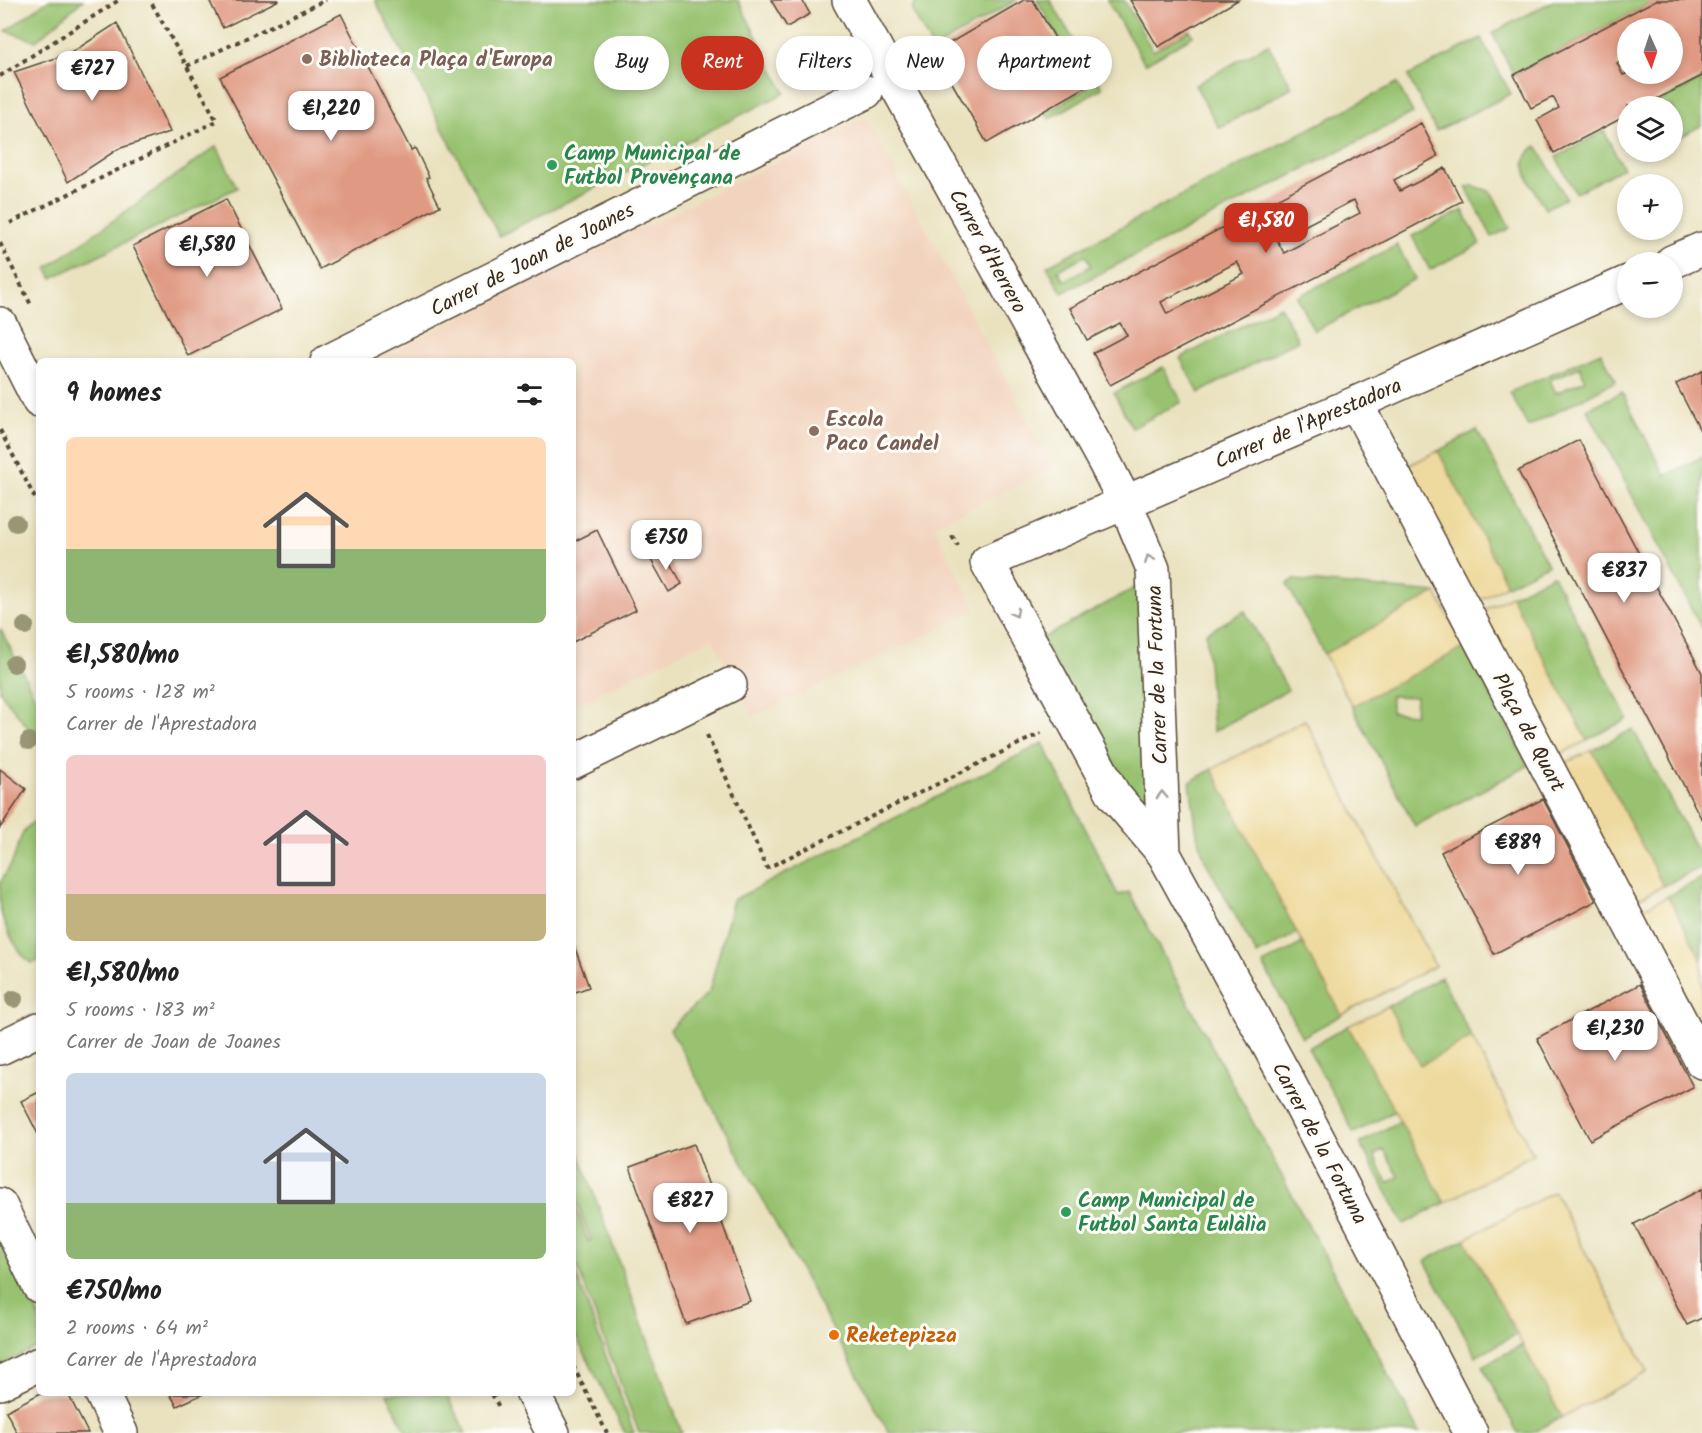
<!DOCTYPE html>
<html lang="en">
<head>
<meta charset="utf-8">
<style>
	body { margin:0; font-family:Kalam,sans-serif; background:#f6f6f6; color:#222; height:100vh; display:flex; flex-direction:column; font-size:22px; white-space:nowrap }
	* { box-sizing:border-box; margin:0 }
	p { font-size:20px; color:#767676 }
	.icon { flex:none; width:33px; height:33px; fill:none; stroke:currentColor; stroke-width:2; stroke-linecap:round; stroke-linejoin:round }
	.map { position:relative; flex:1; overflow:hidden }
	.sheet { position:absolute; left:36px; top:358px; width:540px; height:1038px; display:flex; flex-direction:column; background:#fff; border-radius:9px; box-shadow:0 3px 9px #0003 }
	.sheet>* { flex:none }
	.top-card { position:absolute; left:594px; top:36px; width:570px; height:54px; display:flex; gap:12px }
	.needle { width:39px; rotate:177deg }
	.fabs { position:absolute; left:1617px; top:18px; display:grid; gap:12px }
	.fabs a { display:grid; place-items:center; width:66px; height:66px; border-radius:50%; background:#fff; box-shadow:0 3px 9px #0003; font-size:30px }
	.price { position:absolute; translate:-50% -51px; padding:0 14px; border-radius:12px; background:#fff; color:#222; font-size:20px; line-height:39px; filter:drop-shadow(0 2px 3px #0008) }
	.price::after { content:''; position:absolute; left:50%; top:36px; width:18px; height:14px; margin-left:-9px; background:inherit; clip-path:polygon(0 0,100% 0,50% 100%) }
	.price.active { background:#c8321e; color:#fff }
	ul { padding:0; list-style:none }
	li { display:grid; align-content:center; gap:12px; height:318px; padding:0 30px }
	li span { display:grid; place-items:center; height:186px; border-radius:9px; color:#555 }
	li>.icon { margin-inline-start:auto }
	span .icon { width:108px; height:108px; fill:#fffc; stroke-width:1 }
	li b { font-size:26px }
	h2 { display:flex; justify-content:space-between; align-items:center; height:72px; padding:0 30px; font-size:26px }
	.tag { padding:0 21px; border-radius:27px; background:#fff; box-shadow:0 3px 9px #0003; font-size:21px; line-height:54px }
	.tag.active { background:#c8321e; color:#fff }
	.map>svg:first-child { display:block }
</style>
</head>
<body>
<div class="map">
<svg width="1702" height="1433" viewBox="0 0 1702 1433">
	<rect width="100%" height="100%" fill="#fdfcf7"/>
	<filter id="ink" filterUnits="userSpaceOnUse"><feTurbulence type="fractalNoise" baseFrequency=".0167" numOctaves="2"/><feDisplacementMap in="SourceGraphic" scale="12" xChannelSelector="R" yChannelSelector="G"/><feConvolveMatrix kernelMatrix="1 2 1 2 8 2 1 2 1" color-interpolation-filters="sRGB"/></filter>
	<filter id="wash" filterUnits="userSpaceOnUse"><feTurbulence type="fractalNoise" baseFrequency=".008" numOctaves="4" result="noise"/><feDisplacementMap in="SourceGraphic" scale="24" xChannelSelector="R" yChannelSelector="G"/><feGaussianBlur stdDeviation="1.35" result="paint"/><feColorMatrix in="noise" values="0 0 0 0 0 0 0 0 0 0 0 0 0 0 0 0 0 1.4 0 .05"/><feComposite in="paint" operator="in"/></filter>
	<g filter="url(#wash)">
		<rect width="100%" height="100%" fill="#eae2bf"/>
		<path fill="#f2d4be" d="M866,117L1053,468L934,526L976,611L753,717L712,638L573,706V362H371Z"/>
		<path fill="#98c26f" stroke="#6a7646" stroke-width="1.5" fill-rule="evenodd" d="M48,0H83L36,41L6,31Z
			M375,0H738L785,93L499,236Z
			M920,0H1017L933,49L912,11L914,4Z
			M1037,0H1050L1102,88L1049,119L1045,113L1087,88Z
			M1107,0H1124L1153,51L1190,30L1193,36L1145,64Z
			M1555,0H1656L1514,75L1492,33Z
			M1481,38L1511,94L1436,131L1408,76Z
			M1268,44L1292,87L1219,128L1195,85Z
			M1702,79V125L1673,141L1672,106H1651Z
			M1397,83L1413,113L1062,293L1047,266ZM1086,255L1091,266L1064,281L1058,270Z
			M1604,131L1623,168L1576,193L1556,157Z
			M217,146L237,188L52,278L47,268Z
			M1537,146L1566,198L1545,209C1535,190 1510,161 1537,146Z
			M1474,186L1489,191L1493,195L1510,228L1492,237L1466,187Z
			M1463,210L1480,244L1430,270L1412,236Z
			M1397,245L1415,279L1314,331L1297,297Z
			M1280,306L1298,340L1199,393L1180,358Z
			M1601,352L1616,381L1528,427L1510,392ZM1580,367L1585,380L1556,393L1550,380Z
			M1163,367L1182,402L1132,428L1114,393Z
			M1622,392L1665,476L1702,457V629L1587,409Z
			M1477,430L1548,565L1507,585L1438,451Z
			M1553,575L1628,719L1587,740L1511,596Z
			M1294,580L1436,593L1324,654L1287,584Z
			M1140,585L1149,791L1145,795L1134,798L1041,639Z
			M1245,611L1288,690L1213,732L1206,633Z
			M0,628L39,705V742L0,692Z
			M1465,647L1528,766L1415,826L1352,706ZM1391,696L1416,697L1415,714L1391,712Z
			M1633,729L1702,860V867L1663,886L1592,750Z
			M1043,743L1118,895L1129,892L1420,1433H889L670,1029L709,992L733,900Z
			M1212,769L1297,933L1257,955L1205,860L1197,834L1190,782Z
			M39,819V961L32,963C19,957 5,927 1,913C0,906 0,892 0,885C2,877 10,868 13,860C19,844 21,826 39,819Z
			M1702,878V961L1668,896Z
			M1303,943L1342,1015L1302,1037L1263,964Z
			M1441,977L1472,1038L1420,1066L1388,1006Z
			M1348,1026L1395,1111L1354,1133L1308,1048Z
			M1400,1121L1445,1203L1404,1224L1360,1143ZM1384,1150L1399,1177L1388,1183L1374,1155Z
			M578,1151L682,1433H639L573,1255V1200L588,1241L591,1240C581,1213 563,1179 578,1151Z
			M0,1239L39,1316V1346L0,1366Z
			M1465,1239L1517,1334L1476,1356L1425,1261Z
			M573,1266L634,1433H625L573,1331Z
			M1522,1345L1562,1417L1532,1433H1518L1482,1366Z
			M387,1394H446L466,1433H407Z"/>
		<path fill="#eeda9e" stroke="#94825e" stroke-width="1.5" d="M1438,451L1507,585L1476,602L1405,467Z
			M1436,593L1465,647L1352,706L1324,654Z
			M1511,596L1587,741L1558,755L1482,611Z
			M1305,720L1435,966L1342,1015L1297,933L1212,769Z
			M1592,750L1663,886L1635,901L1563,764Z
			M1668,896L1702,961V1027L1640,910Z
			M1388,1006L1420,1065L1472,1038L1533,1154L1445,1203L1348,1026Z
			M1554,1192L1648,1372L1562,1417L1465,1239Z"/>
		<g id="blocks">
			<path fill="#e09a83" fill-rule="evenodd" d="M209,0H279L223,28Z
				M771,0H802L810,14L787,27Z
				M1024,0H1033L1084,88L987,143L934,52Z
				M1130,0H1238L1158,47Z
				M1656,0H1702V76L1643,106H1628V115L1554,153L1537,120L1559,108L1553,97L1531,108L1514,75ZM1628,28H1672V74L1628,73L1623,75L1617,63L1628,58Z
				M341,14L411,150L415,148L429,177L426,178L440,206L320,269L220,77Z
				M117,23L170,132L118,149L68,182L14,72L71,53Z
				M1421,123L1438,156L1394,180L1400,191L1445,168L1462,201L1110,385L1093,353L1127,335L1120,323L1087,340L1070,308ZM1354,200L1360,213L1284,253L1277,240ZM1237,262L1244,274L1167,314L1161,302Z
				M226,199L282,309L188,356L133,246Z
				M1702,371V434L1676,384Z
				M1579,440L1702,673V820L1518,471Z
				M597,530L636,610L573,642V542Z
				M664,550L682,584L669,592L650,558Z
				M0,769L26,789L0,828Z
				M1543,799L1596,901L1494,954L1441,852Z
				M573,943L589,987L573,993Z
				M1640,984L1693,1087L1590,1140L1537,1038Z
				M39,1092V1136L21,1101Z
				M694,1144L750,1301L686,1324L630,1167Z
				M1702,1189V1318L1687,1325L1634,1224Z
				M39,1394H68L88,1433H17L6,1411Z
				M170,1394H203L177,1406Z"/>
		</g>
	</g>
	<g filter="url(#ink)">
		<use href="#blocks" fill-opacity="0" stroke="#554636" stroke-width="1.5"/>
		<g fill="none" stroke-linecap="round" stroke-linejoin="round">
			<g stroke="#554636" stroke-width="36">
				<path id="minor" d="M849,0L1104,461L1125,502L1153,569L1164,854
					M1672,262L1702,249
					M0,324L39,401
					M327,362L866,92
					M1356,403L1702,1062
					M573,762L730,685
					M0,1048L39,1029
					M0,1205L39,1286
					M0,1383L39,1364
					M102,1394L121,1433
					M533,1394L553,1433
					M1471,1433L1288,1081L1164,854L1114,795L987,562L1356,403L1628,282"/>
			</g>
			<path stroke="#554636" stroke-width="4" stroke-dasharray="4.5 4.5" stroke-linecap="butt" d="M187,66L326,0
				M0,76L119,0
				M10,223L217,121L150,0
				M0,243L31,305
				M0,430L39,506
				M952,536L958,546
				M707,735L767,868L1041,733
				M573,1366L607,1433
				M492,1394L500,1409"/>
			<use href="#minor" stroke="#fff" stroke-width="33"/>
		</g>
		<g fill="#999674">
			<circle cx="16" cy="523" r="9"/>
			<circle cx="25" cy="626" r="9"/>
			<circle cx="14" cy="664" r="9"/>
			<circle cx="29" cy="741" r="9"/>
			<circle cx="14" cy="999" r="9"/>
		</g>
		<defs><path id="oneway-chevron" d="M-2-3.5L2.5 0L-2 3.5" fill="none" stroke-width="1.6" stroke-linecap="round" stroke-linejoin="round" transform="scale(1.5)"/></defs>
		<g stroke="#a79f9a">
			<use href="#oneway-chevron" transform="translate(1149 559) rotate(-113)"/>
			<use href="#oneway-chevron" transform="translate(1015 613) rotate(61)"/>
			<use href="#oneway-chevron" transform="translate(1162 795) rotate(-92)"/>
		</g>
	</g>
	<g fill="#8d6e63" stroke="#fdfcf7" stroke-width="2">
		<circle cx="307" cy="59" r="6"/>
		<circle cx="814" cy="431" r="6"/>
	</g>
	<g fill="#2e9e5b" stroke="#fdfcf7" stroke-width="2">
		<circle cx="552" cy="165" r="6"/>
		<circle cx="1066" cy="1212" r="6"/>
	</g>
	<circle fill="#e8710a" stroke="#fdfcf7" stroke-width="2" cx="834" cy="1335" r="6"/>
	<g text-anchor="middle" stroke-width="6" stroke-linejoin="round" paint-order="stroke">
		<g font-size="21" font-weight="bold" fill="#785e54" stroke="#fdfcf7" text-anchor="start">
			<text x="319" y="66">Biblioteca Plaça d'Europa</text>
			<text x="826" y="426">Escola<tspan x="826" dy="24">Paco Candel</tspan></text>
		</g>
		<g font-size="21" font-weight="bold" fill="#27864d" stroke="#fdfcf7" text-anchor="start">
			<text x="564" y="160">Camp Municipal de<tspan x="564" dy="24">Futbol Provençana</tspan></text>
			<text x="1078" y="1207">Camp Municipal de<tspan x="1078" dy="24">Futbol Santa Eulàlia</tspan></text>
		</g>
		<g font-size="21" fill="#3b2a1e" stroke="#fdfcf7">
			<text transform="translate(988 251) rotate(61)" y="7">Carrer d'Herrero</text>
			<text transform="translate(532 259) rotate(-27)" y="7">Carrer de Joan de Joanes</text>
			<text transform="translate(1308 423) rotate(-23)" y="7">Carrer de l'Aprestadora</text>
			<text transform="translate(1157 675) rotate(-92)" y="7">Carrer de la Fortuna</text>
			<text transform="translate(1529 732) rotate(62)" y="7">Plaça de Quart</text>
			<text transform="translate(1320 1143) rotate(62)" y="7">Carrer de la Fortuna</text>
		</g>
		<g font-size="21" font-weight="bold" fill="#c56008" stroke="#fdfcf7" text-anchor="start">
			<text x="846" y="1342">Reketepizza</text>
		</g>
	</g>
</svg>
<div class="fabs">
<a><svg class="needle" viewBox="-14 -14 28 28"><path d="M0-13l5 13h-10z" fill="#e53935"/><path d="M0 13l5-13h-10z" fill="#767676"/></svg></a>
<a><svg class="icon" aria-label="layers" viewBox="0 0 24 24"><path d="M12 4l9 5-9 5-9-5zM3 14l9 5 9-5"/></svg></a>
<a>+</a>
<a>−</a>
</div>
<b class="price" style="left:92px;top:102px">€727</b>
<b class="price" style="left:331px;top:142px">€1,220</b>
<b class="price active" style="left:1266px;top:254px">€1,580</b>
<b class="price" style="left:207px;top:278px">€1,580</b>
<b class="price" style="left:666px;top:571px">€750</b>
<b class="price" style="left:1624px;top:604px">€837</b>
<b class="price" style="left:1518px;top:876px">€889</b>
<b class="price" style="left:1615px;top:1062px">€1,230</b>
<b class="price" style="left:690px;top:1234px">€827</b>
<div class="top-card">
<a class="tag">Buy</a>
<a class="tag active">Rent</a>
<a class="tag">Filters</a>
<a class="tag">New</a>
<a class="tag">Apartment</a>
</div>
<section class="sheet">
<h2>9 homes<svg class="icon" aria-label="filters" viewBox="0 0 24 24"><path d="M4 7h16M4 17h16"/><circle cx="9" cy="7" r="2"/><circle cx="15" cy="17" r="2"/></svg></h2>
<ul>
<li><span style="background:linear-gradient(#ffd9b3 60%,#8fb573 0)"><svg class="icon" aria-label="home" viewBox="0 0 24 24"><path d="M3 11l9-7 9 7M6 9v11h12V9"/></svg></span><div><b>€1,580/mo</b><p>5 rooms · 128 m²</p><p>Carrer de l'Aprestadora</p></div></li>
<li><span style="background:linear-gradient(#f6c9c9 75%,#c2b280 0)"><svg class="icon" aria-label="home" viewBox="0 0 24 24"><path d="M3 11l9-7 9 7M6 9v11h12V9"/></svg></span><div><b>€1,580/mo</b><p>5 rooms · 183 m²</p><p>Carrer de Joan de Joanes</p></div></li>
<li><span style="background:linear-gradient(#c9d6e8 70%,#8fb573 0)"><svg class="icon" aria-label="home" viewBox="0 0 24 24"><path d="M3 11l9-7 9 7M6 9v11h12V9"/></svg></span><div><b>€750/mo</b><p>2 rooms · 64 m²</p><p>Carrer de l'Aprestadora</p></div></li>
</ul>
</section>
</div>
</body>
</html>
